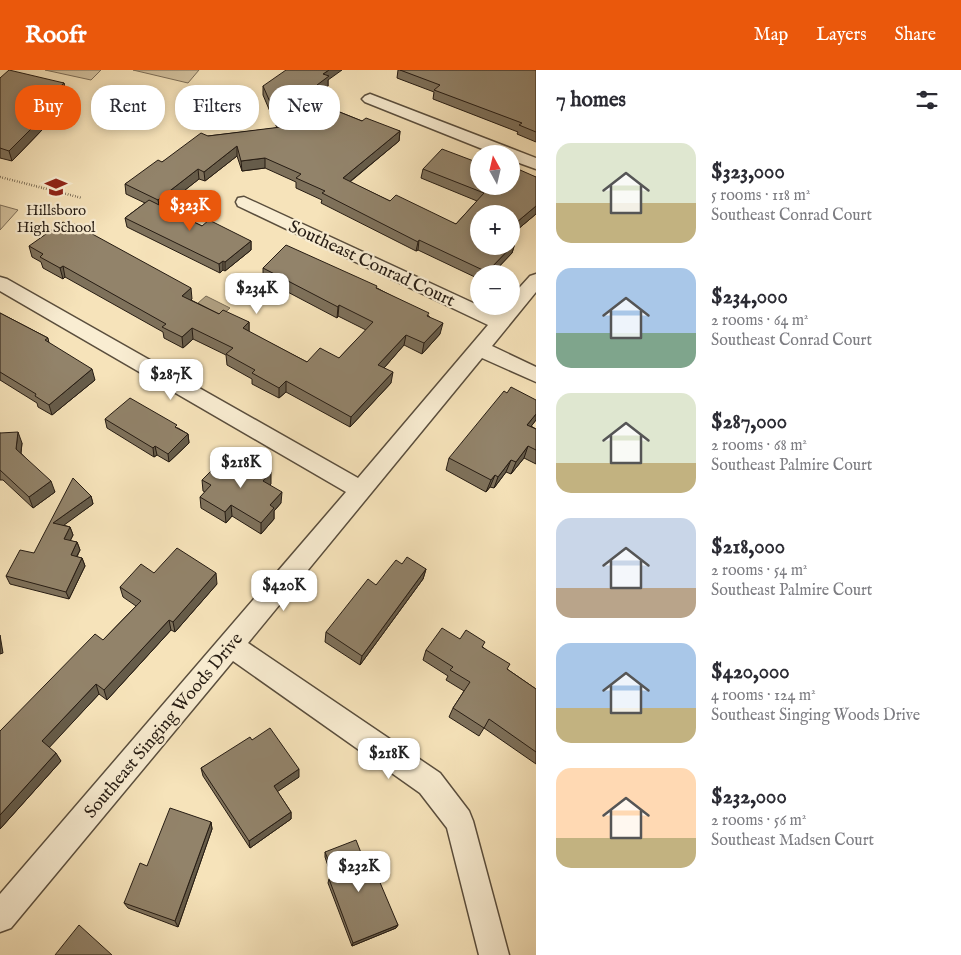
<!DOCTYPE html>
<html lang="en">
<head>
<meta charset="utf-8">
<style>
	body { margin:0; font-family:"IM FELL English",serif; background:#f7f7f7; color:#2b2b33; height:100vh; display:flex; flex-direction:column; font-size:19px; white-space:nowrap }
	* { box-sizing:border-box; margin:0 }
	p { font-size:16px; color:#7c7c81 }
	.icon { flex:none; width:28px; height:28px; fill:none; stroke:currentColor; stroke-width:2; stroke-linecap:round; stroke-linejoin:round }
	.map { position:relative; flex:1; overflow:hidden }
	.drawer { display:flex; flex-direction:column; background:#fff; width:425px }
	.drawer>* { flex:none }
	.guide { position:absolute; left:15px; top:15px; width:445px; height:45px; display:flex; gap:10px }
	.needle { width:32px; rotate:352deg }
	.buttons { position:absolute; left:470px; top:75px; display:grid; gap:10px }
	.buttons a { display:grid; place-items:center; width:50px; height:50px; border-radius:50%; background:#fff; box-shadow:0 2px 8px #0003; font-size:25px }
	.price { position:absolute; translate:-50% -42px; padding:0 11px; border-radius:10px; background:#fff; color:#222; font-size:16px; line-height:32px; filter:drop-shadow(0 1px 2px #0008) }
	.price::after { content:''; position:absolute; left:50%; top:30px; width:15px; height:11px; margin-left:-8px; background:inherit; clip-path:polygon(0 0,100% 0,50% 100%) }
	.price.current { background:#ea580c; color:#fff }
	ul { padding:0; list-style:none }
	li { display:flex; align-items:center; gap:15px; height:125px; padding:0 20px }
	li span { display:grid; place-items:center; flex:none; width:140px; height:100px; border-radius:15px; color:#555 }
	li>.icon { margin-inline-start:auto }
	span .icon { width:60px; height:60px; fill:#fffc; stroke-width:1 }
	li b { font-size:21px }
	h2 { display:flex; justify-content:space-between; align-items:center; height:60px; padding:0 20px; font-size:21px }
	.tag { padding:0 18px; border-radius:20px; background:#fff; box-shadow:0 2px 8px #0003; font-size:18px; line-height:45px }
	.tag.current { background:#ea580c; color:#fff }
	header { display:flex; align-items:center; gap:30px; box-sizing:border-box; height:70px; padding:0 25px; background:#ea580c; color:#fff }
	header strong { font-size:24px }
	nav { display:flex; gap:28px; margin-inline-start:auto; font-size:18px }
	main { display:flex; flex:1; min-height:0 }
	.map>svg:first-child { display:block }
</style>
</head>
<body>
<header>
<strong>Roofr</strong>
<nav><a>Map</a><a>Layers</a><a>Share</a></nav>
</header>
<main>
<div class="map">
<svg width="536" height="885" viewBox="0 0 536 885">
	<rect width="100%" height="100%" fill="#f6e3ba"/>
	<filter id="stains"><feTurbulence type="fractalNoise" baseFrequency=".004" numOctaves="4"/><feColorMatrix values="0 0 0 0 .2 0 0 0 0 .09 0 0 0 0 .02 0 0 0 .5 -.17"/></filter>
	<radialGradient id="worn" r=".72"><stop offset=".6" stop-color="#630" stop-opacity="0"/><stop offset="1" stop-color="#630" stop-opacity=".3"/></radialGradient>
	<path fill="#d3c19e" stroke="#7c6e58" d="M45,0H101L91,10Z
		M133,0H199L188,13Z
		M0,135L18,140L0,160Z"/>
	<path fill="#af9f81" stroke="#786b55" d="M244,217L266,227L259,234L237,224Z
		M206,226L230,238L221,246L198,233Z"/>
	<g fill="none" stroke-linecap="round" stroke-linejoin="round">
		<g stroke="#5a4e3d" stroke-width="3">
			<path id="street" d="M370,24L536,88V99L511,90V84H495L365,32L362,29L365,26Z
				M244,127L497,244L504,236H511V227L530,206L536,204V222L492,276L536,297V312L482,288L248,573L440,703L469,741L473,751L509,885H479L447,758L420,723L233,591L11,858L0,862V824L346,422L0,221V207L7,209L358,408L488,255L238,136L236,132L238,128Z"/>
		</g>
		<path stroke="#261c13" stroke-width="2.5" stroke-dasharray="0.5 2" stroke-linecap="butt" d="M0,107L82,128"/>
		<use href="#street" fill="#f9edd2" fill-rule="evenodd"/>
	</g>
	<path fill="#7e715b" stroke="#261c13" d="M398,0H536V72L517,64L518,62L433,29L434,22L397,8Z
		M0,8L64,13L66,23L39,50L42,60L12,91L0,88Z
		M328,10V16L320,22L327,37L362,51L400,61L399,71L350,112L390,131L456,154L477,131L421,108L423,99L479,93L536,107V144L511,165V144L479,176L515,173L512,183L492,204H479V209L418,180L416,181L321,133L322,130L296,118V112L265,98L242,101L237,86L205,111L199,109L163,137L202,156L251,171V180L225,201L223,200L220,203L127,157L125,148L145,133L126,124L125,114L162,92L208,66L277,58L263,25V16Z
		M29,176L192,229L191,230L219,244L249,252V262L307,292L339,288L366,260L338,246L337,248L263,209V198L377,218L429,246L440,264L422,284L404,275L384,298L391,313L350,357L286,322L279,328L252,314V309L227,295L226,285L193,269L183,278L164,268L163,262L65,207L63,209L43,198L41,192L32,187Z
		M0,243L48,268L49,273L95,310L52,345L38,337L37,333L0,310Z
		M105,349L178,358L188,364L189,373L169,392L157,385L154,387L107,358Z
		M536,350L531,356L536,359V394L524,388L511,404L506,402L494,418L490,417L486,422L446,400L449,388Z
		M0,363L22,373L21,383L55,422L33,438L3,410H0Z
		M228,397L271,414L270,415L281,433L274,441V449L261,464L232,446L226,453L201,438L200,427L205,422L203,421L202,410Z
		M91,426L93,434L63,455L70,457L73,465L70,471L77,472L80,480L77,487L82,488L85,496L69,529L10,514L6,506L34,483Z
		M402,494L426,499L423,509L360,595L325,572L326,562L376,515Z
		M154,503L217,514L175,562L171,560L107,630L99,624L49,677L61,691L0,759V661L103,570L136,536L123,527L120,517Z
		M460,569L483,577L507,599L536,619V694L484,658L479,666L449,647L453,638L464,621L446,610L448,606L423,590L426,580Z
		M252,670L299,707L277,721L291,742V749L250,778L203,706L201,698Z
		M211,752L212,759L178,857L128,838L124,833L147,796Z
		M325,782L367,798L398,855L396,858L352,876L328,813L329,809L332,808L325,787Z"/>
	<path fill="#665c4a" stroke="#261c13" d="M329,0H342L328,10V16L316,25L317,15L323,4Z
		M64,13L66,23L31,58L28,47Z
		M40,50L42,60L12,91L9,81Z
		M400,61L399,71L342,118L343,108Z
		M237,76V86L205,111L204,102Z
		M265,88V98L242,101L241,91Z
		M198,99L199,109L160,140L158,130Z
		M536,136V144L511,165V157Z
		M419,170L418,180L416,181L418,172Z
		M251,171V180L225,201V192Z
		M515,173L512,183L492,204H487V202Z
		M223,191V200L220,203L219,194Z
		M63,196L65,207L63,209L60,198Z
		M191,218L192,229L183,237L182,226Z
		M339,235L338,246L337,248L338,237Z
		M249,252V263L243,258Z
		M443,253L440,264L422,284L424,273Z
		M192,258L193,269L183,278L182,267Z
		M406,265L404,275L377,306L378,295Z
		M92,299L95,310L52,345L49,335Z
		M393,302L391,313L350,357L351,347Z
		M286,311V322L279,328V318Z
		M536,344V350L523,367L527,355Z
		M18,362L22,373L20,390L16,379Z
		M188,364L189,373L169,392L168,384Z
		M155,376L157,385L154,387L153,378Z
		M528,376L524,388L511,404L516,392Z
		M511,390L506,402L494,418L498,407Z
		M271,402V414L263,422V411Z
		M495,405L490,417L486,422L491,410Z
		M51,411L55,422L33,438L29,427Z
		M282,422L281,433L274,441V449L261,464V453L270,435Z
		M91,426L93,434L56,461L53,453Z
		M231,435L232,446L226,453L225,442Z
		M70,457L73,465L67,477L64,469Z
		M77,472L80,480L73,493L71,485Z
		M82,488L85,496L69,529L66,522Z
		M426,499L423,509L360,595L362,586Z
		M216,503L217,514L175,562L173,552Z
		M169,550L171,560L107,630L104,620Z
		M0,565L3,583L0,584Z
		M96,614L99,624L47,680L42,671Z
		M56,683L61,691L0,759V745Z
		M299,699V707L274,724V716Z
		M291,742V749L250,778L249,771Z
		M211,752L212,759L178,857L175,851Z
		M398,855L396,858L352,876L353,873Z"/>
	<path fill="#92836a" stroke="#261c13" d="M9,0L64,13L28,47L40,50L9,81L0,78V8Z
		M286,0H329L323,4L329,6L317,15L327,37L362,51L366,48L400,61L343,108L390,131L396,125L456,154L484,123L423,99L442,79L479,93V116H511V96L536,107V136L511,157V144H479V176H511V171L515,173L487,202L419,170L418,172L322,123L325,121L296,108L301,104L265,88L241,91L237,76L204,102L198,99L158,130L125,114L158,90L162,92L201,63L208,66L281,57L263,16Z
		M400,0H536V62L519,55L522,53L434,20L440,15Z
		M149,130L202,156L209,150L251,171L225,192L223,191L219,194L125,148Z
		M63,152L71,156L74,154L191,218L182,226L219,244L223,240L249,252L243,258L307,292L320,278L339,288L373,252L339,235L338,237L263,198L286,175L377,216L376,218L429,243L427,246L443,253L424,273L406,265L378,295L393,302L351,347L286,311L279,318L252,303L255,300L226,284L233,278L192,258L182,267L162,257L166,254L63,196L60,198L40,187L43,184L29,176Z
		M0,243L48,268L45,270L92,299L49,335L35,326L36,324L0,302Z
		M511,317L536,330V344L527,355L536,359V380L528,376L516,392L511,390L498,407L495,405L491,410L449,388L504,321L507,323Z
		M130,328L177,355L175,357L188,364L168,384L155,376L153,378L105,349Z
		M18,362L16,379L51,411L29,427L0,400V363Z
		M241,385L271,402L263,411L282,422L270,435L274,438L261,453L231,435L225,442L200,427L211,415L202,410L220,392L228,397Z
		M73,408L91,426L53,453L70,457L64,469L77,472L71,485L82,488L66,522L6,506L20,480L34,483Z
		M177,478L216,503L173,552L169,550L104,620L96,614L42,671L56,683L0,745V661L95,564L103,570L141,531L120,517L141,494L154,503Z
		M407,487L426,499L362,586L326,562L368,509L376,515L396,490L402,494Z
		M442,558L460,569L466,560L485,572L482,577L510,594L507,599L536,619V682L489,649L484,658L453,638L470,612L450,600L453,597L426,580Z
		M270,658L299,699L274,716L291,742L249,771L201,698L250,667L252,670Z
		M170,738L211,752L175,851L124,833L140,793L147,796Z
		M356,770L367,798L373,796L398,855L353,873L329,809L335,807L325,782Z
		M79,855L112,885H55Z"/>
	<defs>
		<g id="school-bare" transform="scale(1.725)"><path d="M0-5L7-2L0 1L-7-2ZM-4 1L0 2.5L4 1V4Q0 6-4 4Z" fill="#8f2418" stroke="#f9edd2" stroke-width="2.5" paint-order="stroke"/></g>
	</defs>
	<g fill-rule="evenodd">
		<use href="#school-bare" x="56" y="117"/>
	</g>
	<g text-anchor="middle" stroke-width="4.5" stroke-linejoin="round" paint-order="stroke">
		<g font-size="15" fill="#261c13" stroke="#f9edd2">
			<text x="56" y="145">Hillsboro<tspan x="56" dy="17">High School</tspan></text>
		</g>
		<g font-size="18" fill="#261c13" stroke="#f9edd2">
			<text transform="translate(372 193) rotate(25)" y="6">Southeast Conrad Court</text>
			<text transform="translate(163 655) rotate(-50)" y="6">Southeast Singing Woods Drive</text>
		</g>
	</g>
	<rect width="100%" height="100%" filter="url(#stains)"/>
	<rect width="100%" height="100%" fill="url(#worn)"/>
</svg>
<div class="buttons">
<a><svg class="needle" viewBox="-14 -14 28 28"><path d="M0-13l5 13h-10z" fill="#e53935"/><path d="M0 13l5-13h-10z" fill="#7c7c81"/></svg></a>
<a>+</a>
<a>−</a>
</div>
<b class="price current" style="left:190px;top:162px">$323K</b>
<b class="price" style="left:257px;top:245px">$234K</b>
<b class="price" style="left:171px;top:331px">$287K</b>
<b class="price" style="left:241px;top:419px">$218K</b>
<b class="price" style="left:284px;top:542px">$420K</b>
<b class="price" style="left:389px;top:710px">$218K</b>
<b class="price" style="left:359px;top:823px">$232K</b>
<div class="guide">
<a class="tag current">Buy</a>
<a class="tag">Rent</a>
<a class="tag">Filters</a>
<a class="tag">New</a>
</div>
</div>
<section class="drawer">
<h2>7 homes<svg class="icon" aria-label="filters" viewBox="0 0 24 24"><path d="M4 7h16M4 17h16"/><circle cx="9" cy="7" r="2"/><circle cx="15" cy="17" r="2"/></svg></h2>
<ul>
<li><span style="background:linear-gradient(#dfe7d0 60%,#c2b280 0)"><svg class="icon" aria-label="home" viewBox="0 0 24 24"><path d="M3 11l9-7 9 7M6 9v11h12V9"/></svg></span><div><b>$323,000</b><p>5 rooms · 118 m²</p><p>Southeast Conrad Court</p></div></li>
<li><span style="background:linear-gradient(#a9c7e8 65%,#7fa58c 0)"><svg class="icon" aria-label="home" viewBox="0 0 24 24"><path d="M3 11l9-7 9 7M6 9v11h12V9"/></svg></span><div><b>$234,000</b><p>2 rooms · 64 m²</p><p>Southeast Conrad Court</p></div></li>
<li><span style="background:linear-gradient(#dfe7d0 70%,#c2b280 0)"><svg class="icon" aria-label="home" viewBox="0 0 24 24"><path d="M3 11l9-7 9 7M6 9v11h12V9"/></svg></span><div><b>$287,000</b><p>2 rooms · 68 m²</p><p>Southeast Palmire Court</p></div></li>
<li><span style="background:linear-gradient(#c9d6e8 70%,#b9a48a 0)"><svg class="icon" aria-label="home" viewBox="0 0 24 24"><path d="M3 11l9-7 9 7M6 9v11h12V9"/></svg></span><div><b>$218,000</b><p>2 rooms · 54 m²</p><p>Southeast Palmire Court</p></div></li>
<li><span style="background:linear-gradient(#a9c7e8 65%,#c2b280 0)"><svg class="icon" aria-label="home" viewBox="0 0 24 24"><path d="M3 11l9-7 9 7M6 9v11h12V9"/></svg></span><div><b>$420,000</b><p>4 rooms · 124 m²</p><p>Southeast Singing Woods Drive</p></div></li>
<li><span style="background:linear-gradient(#ffd9b3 70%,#c2b280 0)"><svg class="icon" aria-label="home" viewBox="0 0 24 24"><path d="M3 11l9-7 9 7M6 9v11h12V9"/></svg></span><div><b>$232,000</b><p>2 rooms · 56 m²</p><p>Southeast Madsen Court</p></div></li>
</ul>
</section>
</main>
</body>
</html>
